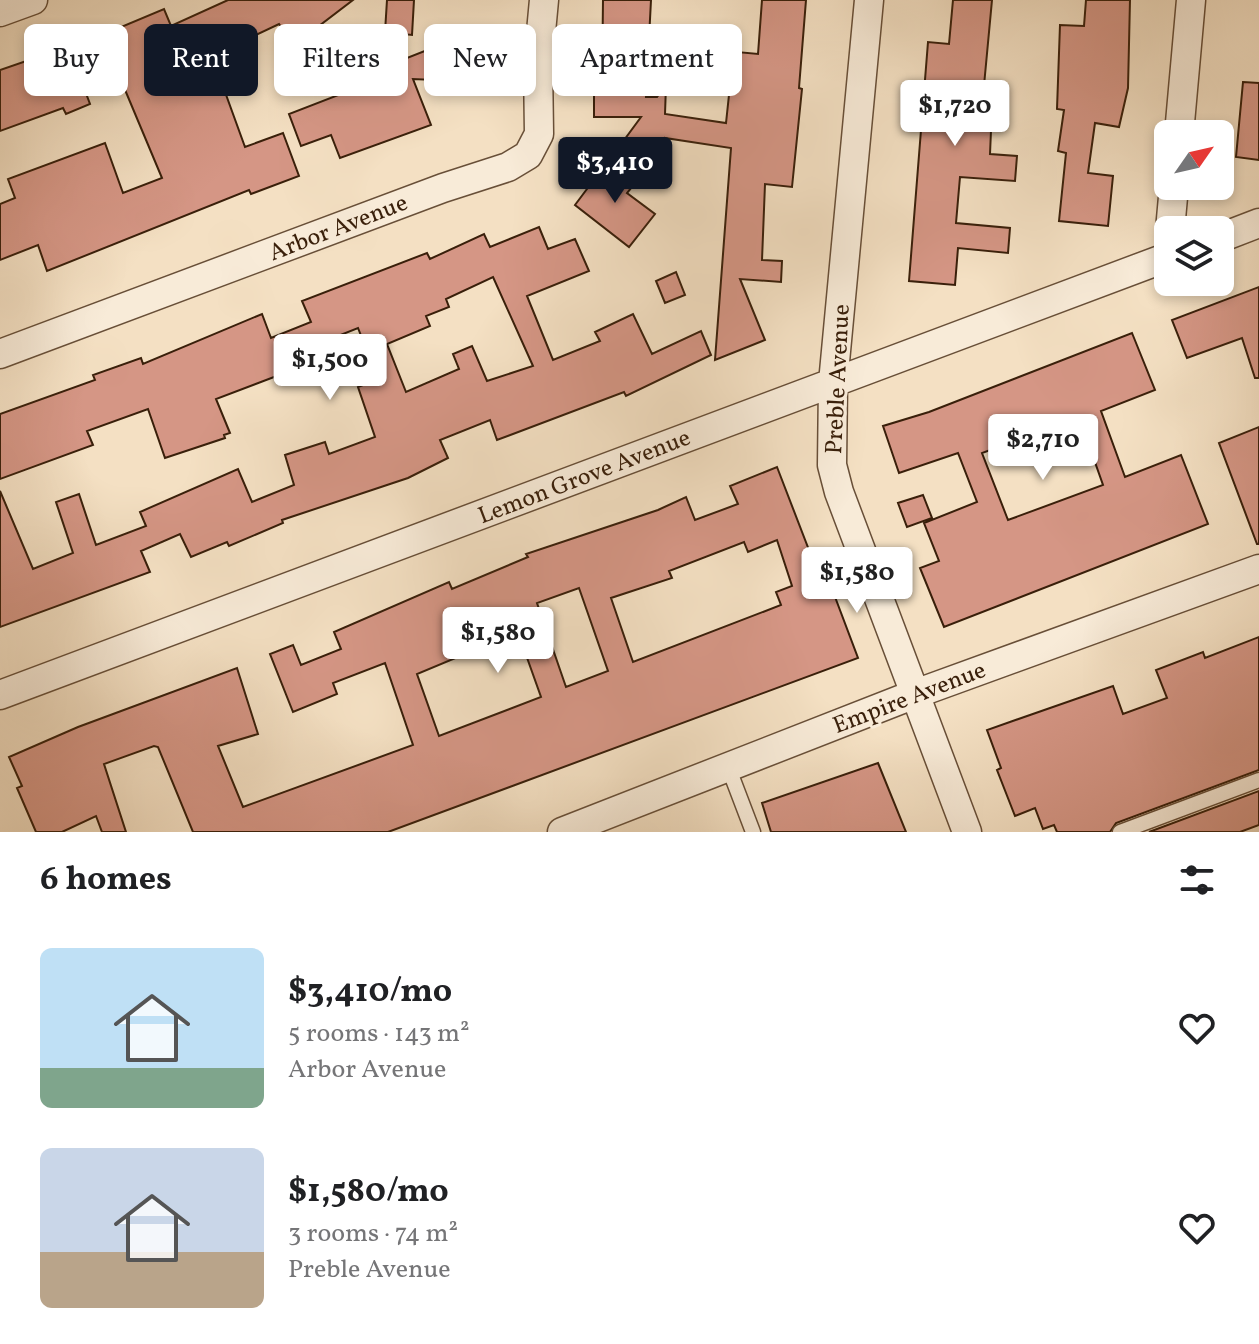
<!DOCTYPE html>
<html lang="en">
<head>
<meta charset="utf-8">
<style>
	body { margin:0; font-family:Vollkorn,serif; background:#f6f6f6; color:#202124; height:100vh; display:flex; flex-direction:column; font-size:30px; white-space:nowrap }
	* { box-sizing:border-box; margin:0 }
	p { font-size:26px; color:#757577 }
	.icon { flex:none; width:44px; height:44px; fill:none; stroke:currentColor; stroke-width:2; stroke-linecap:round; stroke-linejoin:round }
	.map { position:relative; height:832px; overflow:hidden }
	.details { display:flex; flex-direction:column; background:#fff; flex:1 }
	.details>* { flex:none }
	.hud { position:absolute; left:24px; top:24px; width:800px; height:72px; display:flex; gap:16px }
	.needle { width:52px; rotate:56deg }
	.tools { position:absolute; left:1154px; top:120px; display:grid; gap:16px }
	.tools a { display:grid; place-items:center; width:80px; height:80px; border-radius:12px; background:#fff; box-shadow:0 4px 12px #0003; font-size:40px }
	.price { position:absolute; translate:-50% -68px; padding:0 18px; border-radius:8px; background:#fff; color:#222; font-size:26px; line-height:52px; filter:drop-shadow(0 2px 4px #0008) }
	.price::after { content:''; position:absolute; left:50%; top:48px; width:24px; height:18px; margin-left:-12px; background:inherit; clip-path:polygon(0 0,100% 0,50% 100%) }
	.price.current { background:#111827; color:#fff }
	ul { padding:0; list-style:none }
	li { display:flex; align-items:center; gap:24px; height:200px; padding:0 40px }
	li span { display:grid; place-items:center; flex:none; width:224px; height:160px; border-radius:12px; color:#555 }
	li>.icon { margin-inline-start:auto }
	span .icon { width:96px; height:96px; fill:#fffc; stroke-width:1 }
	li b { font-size:34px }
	h2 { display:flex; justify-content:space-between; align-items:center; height:96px; padding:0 40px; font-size:34px }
	.pill { padding:0 28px; border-radius:12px; background:#fff; box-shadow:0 4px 12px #0003; font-size:28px; line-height:72px }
	.pill.current { background:#111827; color:#fff }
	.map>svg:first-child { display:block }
</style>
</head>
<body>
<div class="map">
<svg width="1259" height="832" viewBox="0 0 1259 832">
	<rect width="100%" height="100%" fill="#f4e0c3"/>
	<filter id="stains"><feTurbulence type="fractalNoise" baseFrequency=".0025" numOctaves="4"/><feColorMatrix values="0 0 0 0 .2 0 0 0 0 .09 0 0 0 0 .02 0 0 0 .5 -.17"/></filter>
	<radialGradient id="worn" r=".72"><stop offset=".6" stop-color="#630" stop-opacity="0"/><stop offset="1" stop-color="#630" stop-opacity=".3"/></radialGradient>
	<path fill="#d59685" stroke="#391f0a" stroke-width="2" fill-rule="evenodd" d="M228,0H353L294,45L279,24L212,56L245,147L283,133L299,176L251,194L249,190L47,271L38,245L0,260V204L15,198L8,179L105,143L123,193L162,178L102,35L164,9L171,26Z
		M387,0H414L412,35L385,32Z
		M603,0H651L646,97H657L666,85L665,114L726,123L731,76L703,73L705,49L758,54L762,0H806L799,88L802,89L792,187L765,184L762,260L782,261L781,282L740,279L765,340L715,360L731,148L665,138V147H619L641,117H594V86H602Z
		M953,0H992L982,107H992L990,154L1017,156L1015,181L960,177L956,223L1010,228L1008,253L958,248L955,285L909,281L928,42L949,44Z
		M1086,0H1130L1128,88L1119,127L1095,123L1088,173L1113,176L1108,226L1059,221L1066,153L1058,151L1064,110L1057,109L1060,25L1084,26Z
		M483,28L480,82L413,79L431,125L340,158L331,135L301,146L289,114L354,89L351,80Z
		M32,59L40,81L76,67L90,104L66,114L63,108L0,131V70Z
		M1243,82L1259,83V160L1236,157Z
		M608,161L636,182L627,193L655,214L629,247L575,205Z
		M539,227L548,249L575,239L589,271L527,296L553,360L600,341L595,332L633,314L652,354L701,331L711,355L626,396L624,392L497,440L490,420L440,440L448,458L408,478L282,520L283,523L229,546L227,542L191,557L180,534L141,551L150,572L0,627V491L33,569L73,553L56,502L79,494L96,545L146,526L140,512L238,469L252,502L294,485L285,455L325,442L329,454L375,437L358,387L378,379L358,328L305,349L311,363L216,399L230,433L224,435L225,438L165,458L148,409L87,431L93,445L0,479V414L95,380L93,375L141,358L143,364L262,314L271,338L311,322L302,301L427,253L430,259L484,234L490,247ZM493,277L533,366L487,381L472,346L453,354L459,369L406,392L387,344L430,326L426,316L449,307L446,299Z
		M676,272L685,295L665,303L656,281Z
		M1259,287V378H1255L1242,338L1187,358L1172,320Z
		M1132,333L1155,390L1101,411L1125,477L1181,455L1208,524L944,627L920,568L939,561L924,523L977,502L958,453L899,473L883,426L929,412ZM1079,417L1103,485L1008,520L982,453Z
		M1259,427V544H1257L1219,443Z
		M777,467L819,576L826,573L858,658L388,832H193L158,747L154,746L104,764L126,832H102L96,816L62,832H36L17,788L22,786L9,757L78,727L237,668L258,734L218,746L243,807L413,745L385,663L333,683L337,694L293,712L270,654L293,645L301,665L341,649L334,632L449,582L452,589L528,557L526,554L658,510L686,497L695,520L738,504L730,486ZM777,540L792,586L776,592L781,605L633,662L611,598L672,578L669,571L744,542L748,552ZM579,588L608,671L566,687L537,603ZM515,624L541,697L439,736L417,674L458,657L454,646Z
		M923,495L932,518L907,527L898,503Z
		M1259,637V770L1116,823L1110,832H1057L1054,825L1043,829L1035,808L1015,816L997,770L1001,768L987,730L1113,686L1123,714L1167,698L1156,670L1203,652L1205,658Z
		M878,763L906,832H771L762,803Z
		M1259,791V825L1240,832H1149Z"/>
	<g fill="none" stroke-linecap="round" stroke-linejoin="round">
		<g stroke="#684f38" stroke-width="17">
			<path id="service" d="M729,769L753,832
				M1120,832L1259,780"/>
		</g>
		<g stroke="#684f38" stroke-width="31">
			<path id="minor" d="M869,0L833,383L832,465L839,492L967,832
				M0,12L33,0
				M1179,134L1191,0
				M1170,230L1174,186
				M1220,238L1259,223
				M0,354L443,188L508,167L528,155L539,134L538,64L544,0
				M0,695L1168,257
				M562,832L915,694L1259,569"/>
		</g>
		<use href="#service" stroke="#f8ebd8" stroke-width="14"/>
		<use href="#minor" stroke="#f8ebd8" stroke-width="28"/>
	</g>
	<g text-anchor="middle" stroke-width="6" stroke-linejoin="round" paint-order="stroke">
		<g font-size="24" fill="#391f0a" stroke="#f8ebd8">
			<text transform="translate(338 227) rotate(-21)" y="8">Arbor Avenue</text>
			<text transform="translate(837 379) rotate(-87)" y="8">Preble Avenue</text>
			<text transform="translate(584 476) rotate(-21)" y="8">Lemon Grove Avenue</text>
			<text transform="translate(909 697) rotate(-21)" y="8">Empire Avenue</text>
		</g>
	</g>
	<rect width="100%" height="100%" filter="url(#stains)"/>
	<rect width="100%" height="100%" fill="url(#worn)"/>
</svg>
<div class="tools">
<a><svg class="needle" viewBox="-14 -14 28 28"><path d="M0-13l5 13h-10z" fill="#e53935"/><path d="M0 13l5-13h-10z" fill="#757577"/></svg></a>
<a><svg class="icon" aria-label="layers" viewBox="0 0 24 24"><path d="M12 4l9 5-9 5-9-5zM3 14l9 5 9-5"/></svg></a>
</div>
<b class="price" style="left:955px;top:148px">$1,720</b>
<b class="price current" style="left:615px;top:205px">$3,410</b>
<b class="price" style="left:330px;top:402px">$1,500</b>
<b class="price" style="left:1043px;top:482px">$2,710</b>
<b class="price" style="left:857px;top:615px">$1,580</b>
<b class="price" style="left:498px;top:675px">$1,580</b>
<div class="hud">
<a class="pill">Buy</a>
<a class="pill current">Rent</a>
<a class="pill">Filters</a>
<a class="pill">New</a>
<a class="pill">Apartment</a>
</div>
</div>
<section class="details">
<h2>6 homes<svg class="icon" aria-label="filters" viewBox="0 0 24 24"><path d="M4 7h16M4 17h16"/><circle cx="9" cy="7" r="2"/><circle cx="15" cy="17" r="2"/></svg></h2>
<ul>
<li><span style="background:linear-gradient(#bfe0f5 75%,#7fa58c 0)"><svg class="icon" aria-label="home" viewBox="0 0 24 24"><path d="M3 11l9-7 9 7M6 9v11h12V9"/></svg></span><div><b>$3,410/mo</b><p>5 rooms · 143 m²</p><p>Arbor Avenue</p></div><svg class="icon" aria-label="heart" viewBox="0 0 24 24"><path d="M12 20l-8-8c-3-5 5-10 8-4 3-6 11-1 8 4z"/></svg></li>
<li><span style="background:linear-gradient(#c9d6e8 65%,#b9a48a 0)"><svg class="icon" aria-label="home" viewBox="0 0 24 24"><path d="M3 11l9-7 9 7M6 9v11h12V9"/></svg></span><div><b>$1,580/mo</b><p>3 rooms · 74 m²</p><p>Preble Avenue</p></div><svg class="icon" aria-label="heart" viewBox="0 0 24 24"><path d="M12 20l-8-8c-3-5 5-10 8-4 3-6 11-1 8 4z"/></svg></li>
</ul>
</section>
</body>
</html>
